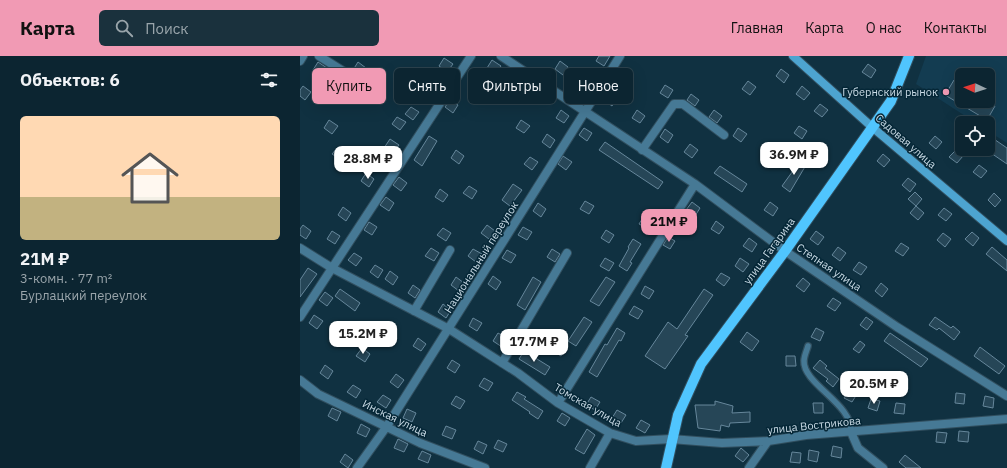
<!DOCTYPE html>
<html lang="ru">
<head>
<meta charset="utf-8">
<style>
	body { margin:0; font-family:"IBM Plex Sans",sans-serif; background:#1a313d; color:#f1f3f6; height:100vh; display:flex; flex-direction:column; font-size:15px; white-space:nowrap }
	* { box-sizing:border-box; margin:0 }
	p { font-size:13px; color:#9aa5ab }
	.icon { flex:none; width:22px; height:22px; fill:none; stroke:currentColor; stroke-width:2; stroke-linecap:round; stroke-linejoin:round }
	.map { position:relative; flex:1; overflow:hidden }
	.drawer { display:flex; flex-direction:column; background:#0c2531; width:300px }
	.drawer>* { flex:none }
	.hud { position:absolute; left:12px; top:12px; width:380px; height:36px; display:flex; gap:8px }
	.needle { width:26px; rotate:274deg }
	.fabs { position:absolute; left:655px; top:12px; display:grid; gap:8px }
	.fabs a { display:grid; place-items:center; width:40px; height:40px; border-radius:6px; background:#0c2531; box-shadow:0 4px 16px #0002,0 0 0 1px #2c424d; font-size:20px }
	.price { position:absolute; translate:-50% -34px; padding:0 9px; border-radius:8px; background:#fff; color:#222; font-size:13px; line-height:26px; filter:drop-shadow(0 1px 2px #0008) }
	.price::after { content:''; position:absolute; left:50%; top:24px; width:12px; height:9px; margin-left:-6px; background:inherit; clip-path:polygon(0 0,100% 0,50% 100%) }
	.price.selected { background:#f19ab4; color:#111 }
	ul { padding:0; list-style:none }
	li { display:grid; align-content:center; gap:8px; height:212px; padding:0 20px }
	li span { display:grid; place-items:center; height:124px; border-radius:6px; color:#555 }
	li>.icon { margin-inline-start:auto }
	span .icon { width:72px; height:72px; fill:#fffc; stroke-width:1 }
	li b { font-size:17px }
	h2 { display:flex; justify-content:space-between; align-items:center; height:48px; padding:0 20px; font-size:17px }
	.tag { padding:0 14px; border-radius:6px; background:#0c2531; box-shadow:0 4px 16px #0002,0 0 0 1px #2c424d; font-size:14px; line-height:36px }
	.tag.selected { background:#f19ab4; color:#111 }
	header { display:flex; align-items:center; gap:24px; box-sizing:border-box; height:56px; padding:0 20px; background:#f19ab4; color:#111 }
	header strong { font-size:19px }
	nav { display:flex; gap:22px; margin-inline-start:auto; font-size:14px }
	.search { width:280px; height:36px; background:#1a313d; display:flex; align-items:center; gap:10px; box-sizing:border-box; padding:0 14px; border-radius:6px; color:#9aa5ab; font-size:15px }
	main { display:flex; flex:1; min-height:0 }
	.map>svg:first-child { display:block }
</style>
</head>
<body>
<header>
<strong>Карта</strong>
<div class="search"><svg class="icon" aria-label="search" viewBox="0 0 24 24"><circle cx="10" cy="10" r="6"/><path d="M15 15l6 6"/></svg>Поиск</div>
<nav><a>Главная</a><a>Карта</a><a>О нас</a><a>Контакты</a></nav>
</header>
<main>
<section class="drawer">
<h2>Объектов: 6<svg class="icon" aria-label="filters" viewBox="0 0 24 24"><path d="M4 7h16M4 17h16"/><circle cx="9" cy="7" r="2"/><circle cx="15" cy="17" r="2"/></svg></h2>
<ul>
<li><span style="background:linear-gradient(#ffd9b3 65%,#c2b280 0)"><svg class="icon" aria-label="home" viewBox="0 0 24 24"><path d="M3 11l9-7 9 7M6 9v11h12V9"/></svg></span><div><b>21M ₽</b><p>3-комн. · 77 m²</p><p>Бурлацкий переулок</p></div></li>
</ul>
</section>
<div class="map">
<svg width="707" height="412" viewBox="0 0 707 412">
	<rect width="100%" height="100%" fill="#103141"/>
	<path fill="#133c51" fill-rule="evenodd" d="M626,0H707V87L688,75V67H676L616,28ZM662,19H688V45H662Z"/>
	<path fill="#264657" stroke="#66879b" d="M299,0H310L304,10L296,5Z
		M144,2L153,8L147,16L139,10Z
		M192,4L201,10L195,18L187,12Z
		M260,5L268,11L263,19L255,13Z
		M18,6L27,12L21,20L13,14Z
		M58,6L66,12L61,20L53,14Z
		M568,8L576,14L571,22L562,16Z
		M481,13L489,19L484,27L476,20Z
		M323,14L331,19L326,27L318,22Z
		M211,20L236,36L230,44L206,28Z
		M285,21L294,26L289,34L280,29Z
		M52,23L60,29L55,37L46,31Z
		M654,24L662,29V45H688L695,50L687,64L645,39Z
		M127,25L136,31L130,38L122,33Z
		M448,25L456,31L450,39L442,33Z
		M365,29L373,34L368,42L360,37Z
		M3,30L11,36L5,44L0,40V34Z
		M502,30L510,37L504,44L496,38Z
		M309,36L317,42L312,50L304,44Z
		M391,38L399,44L395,50L387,44Z
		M150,44L158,49L153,57L145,51Z
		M520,48L528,54L522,61L514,55Z
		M111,51L119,56L113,64L105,58Z
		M261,54L269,60L264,67L256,62Z
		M337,54L345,60L340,67L332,62Z
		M414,54L422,60L417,67L409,61Z
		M97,61L106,66L100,74L92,68Z
		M29,64L38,70L32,78L24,72Z
		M221,64L230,70L224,77L216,72Z
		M499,70L507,75L502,83L494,77Z
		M284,72L292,77L287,85L279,79Z
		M438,72L447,78L441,86L433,80Z
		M365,73L373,79L368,87L360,81Z
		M247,78L255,84L250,92L242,86Z
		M688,79L707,92V108L688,95Z
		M129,80L137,85L122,110L114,104Z
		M635,80L642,86L636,93L629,87Z
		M90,83L99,89L86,106L78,101Z
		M305,86L363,126L358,133L299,94Z
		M390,88L398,94L392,102L384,96Z
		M38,91L46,96L41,104L32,98Z
		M156,94L164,100L159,108L151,102Z
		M656,94L663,100L657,107L649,101Z
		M583,98L590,104L584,111L577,105Z
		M263,100L272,106L266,114L258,108Z
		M230,101L238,106L232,114L224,108Z
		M498,103L506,109L490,136L482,130L495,112L493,111Z
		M679,109L687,115L681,122L673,116Z
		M420,110L447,128L442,136L414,117Z
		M66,117L74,123L69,131L61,125Z
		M99,121L107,127L101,135L93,129Z
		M608,122L616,128L610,136L602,129Z
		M213,128L222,134L210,150L202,144Z
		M169,130L177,135L172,143L163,137Z
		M140,133L148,139L143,146L135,141Z
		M615,136L622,143L616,150L608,143Z
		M694,137L701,144L695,151L688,144Z
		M86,141L94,147L89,155L80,149Z
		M285,145L294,150L289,158L280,153Z
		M392,146L400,152L395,160L386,154Z
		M470,146L478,152L473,160L464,154Z
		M238,147L246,153L241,161L233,155Z
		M616,150L624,157L618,164L610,157Z
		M43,151L51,157L46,165L38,159Z
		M644,152L652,158L646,165L638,159Z
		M344,160L353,165L348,173L339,168Z
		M416,165L424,171L419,178L411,173Z
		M69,166L77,171L72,179L64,174Z
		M3,169L11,175L6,183L0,179V173Z
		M187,169L195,175L189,183L181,177Z
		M223,171L232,176L227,184L218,179Z
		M143,172L151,177L146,185L137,179Z
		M306,174L314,179L309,187L301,182Z
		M32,175L40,180L35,188L27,183Z
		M516,175L524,181L518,189L510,183Z
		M672,176L679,182L673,190L665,183Z
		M643,177L651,183L645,191L637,184Z
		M368,181L375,185L370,193L363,189Z
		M449,182L457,188L452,196L443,190Z
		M333,183L341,188L330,206L332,207L327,215L319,210L329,192L328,191Z
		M601,187L609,192L603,200L595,195Z
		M538,191L546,197L540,205L532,199Z
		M692,191L707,204V215L686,198Z
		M131,192L139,197L134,205L125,200Z
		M173,193L182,198L176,206L168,200Z
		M252,193L260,198L255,206L247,201Z
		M207,194L216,199L211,207L202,202Z
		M54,197L62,202L56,210L48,204Z
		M305,202L314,207L309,215L300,210Z
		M440,202L449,208L443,216L435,210Z
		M559,206L567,211L561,219L553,214Z
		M75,209L83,214L78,222L70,216Z
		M8,212L17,218L0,241V224Z
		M90,215L98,221L93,229L85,223Z
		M421,217L430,222L424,230L416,224Z
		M193,220L201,226L196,234L188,228Z
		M156,221L164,227L159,235L151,229Z
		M233,221L241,226L225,254L217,249Z
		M306,221L315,226L299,250L290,245Z
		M503,222L510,228L504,236L496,230Z
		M581,227L588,233L582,241L575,235Z
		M113,229L120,234L115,242L108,237Z
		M345,230L354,235L349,243L341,238Z
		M40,233L60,247L55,255L35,240Z
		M404,233L413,239L385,279L388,280L365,313L345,300L368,266L377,273Z
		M25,236L33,242L27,250L19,244Z
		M533,242L541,247L535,255L527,250Z
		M143,248L151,254L146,262L138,256Z
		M334,250L343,255L338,263L329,258Z
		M14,259L23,265L17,273L9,267Z
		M284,261L292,266L276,290L268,285Z
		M566,261L573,266L567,274L560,269Z
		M635,261L651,272L653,270L660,276L654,284L639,272L637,274L629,269Z
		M173,262L182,267L177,275L169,270Z
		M317,272L325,277L321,285L319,284L297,321L289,316L305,288L307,289Z
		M516,272L524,276L520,285L511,281Z
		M54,276L62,282L57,290L48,284Z
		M447,276L459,285L452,295L440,286Z
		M198,277L207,282L202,291L193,285Z
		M590,277L628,303L621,311L584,285Z
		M118,282L126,288L121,295L113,290Z
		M560,285L565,289L559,297L553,293Z
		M258,287L266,292L261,300L253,295Z
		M680,291L705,310L699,318L674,300Z
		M62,292L70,298L65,306L56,300Z
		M224,295L250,311L245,319L219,303Z
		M486,300H495L496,310H486Z
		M152,304L160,309L155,317L147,312Z
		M520,304L527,310L525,312L539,323L533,331L526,325L528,323L513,312Z
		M25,309L33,315L28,323L20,317Z
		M96,318L104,324L98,332L90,326Z
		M184,322L193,327L188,335L179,330Z
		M53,329L61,334L56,342L47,336Z
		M549,333L557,338L552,346L544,342Z
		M217,336L226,341L224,343L243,355L238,363L229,357L230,356L212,344Z
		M656,337L665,338L664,348L655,347Z
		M83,339L91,344L86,352L77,346Z
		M156,340L165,345L160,353L151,348Z
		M685,340L694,342L693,352L683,350Z
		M291,341L300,346L295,354L286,349Z
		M571,343L580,345L577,355L568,352Z
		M415,345L433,350L432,357L450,356V366L430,367L429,371L421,369L420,375L398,372L395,349H415Z
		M513,347H523V357H514Z
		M596,347L605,348L604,358L594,357Z
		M32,352L41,356L37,365L28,360Z
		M107,353L116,357L112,366L103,362Z
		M317,354L326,359L321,367L312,362Z
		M262,357L270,362L265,370L257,365Z
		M341,364L350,369L345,377L336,372Z
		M61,368L70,373L66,381L57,377Z
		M146,370L156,374L152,383L142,379Z
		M287,373L295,379L284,398L275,393Z
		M659,375L669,376L668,386L658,385Z
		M637,376L647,377L645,387L636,386Z
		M98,383L108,388L104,396L94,392Z
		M198,384L207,388L203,396L194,392Z
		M178,385L187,389L183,398L174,393Z
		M533,390L542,392L541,402L531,400Z
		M441,392L449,399L443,406L435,400Z
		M509,394L519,396L517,406L508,404Z
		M122,395L131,399L128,407L118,403Z
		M492,396L501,397L500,407L490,406Z
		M45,398L53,404L48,412L40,406Z
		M605,399L621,412H606L599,406Z"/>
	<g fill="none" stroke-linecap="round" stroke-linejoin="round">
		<g stroke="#314f5f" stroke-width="8">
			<path id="lane" d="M508,290C507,294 504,300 504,305C503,328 553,348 551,376"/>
		</g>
		<g stroke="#314f5f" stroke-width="10">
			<path id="street" d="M19,0L46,17
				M201,0L395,128L485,195L597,271L707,340
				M0,5L3,0
				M342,94L374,48H383L424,79
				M0,192L32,212L149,273L218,317L258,347L310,377L336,385L371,383L422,387L468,385L506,379L707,363
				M114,255L150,194
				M0,261L171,0
				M202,307L267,197
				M0,324L18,338L120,387L185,412
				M258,347L395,128
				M551,376L558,392L583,412
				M57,412L87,370L320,0
				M290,412L310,377
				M449,412L468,385"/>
		</g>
		<g stroke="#314f5f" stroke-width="10">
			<path id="secondary" d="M493,0L572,71L707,185"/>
		</g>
		<g stroke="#314f5f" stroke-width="12">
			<path id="primary" d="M366,412L378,359L401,308L485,195L591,45L609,0"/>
		</g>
		<use href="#lane" stroke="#467995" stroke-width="5.5"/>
		<use href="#street" stroke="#467995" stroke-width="8"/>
		<use href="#secondary" stroke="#4da4d0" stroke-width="8"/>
		<use href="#primary" stroke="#50c5fe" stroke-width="10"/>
	</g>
	<circle fill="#f19ab4" stroke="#052737" stroke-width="1.5" cx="646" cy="36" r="4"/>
	<g text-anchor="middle" stroke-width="3" stroke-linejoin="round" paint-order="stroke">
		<g font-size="11" fill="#c9dae5" stroke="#052737" text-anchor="end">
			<text x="638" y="40">Губернский рынок</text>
		</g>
		<g font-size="11" fill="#c9dae5" stroke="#052737">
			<text transform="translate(606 85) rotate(41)" y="4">Садовая улица</text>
			<text transform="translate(469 195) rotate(-54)" y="4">улица Гагарина</text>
			<text transform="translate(181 201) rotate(-58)" y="4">Национальный переулок</text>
			<text transform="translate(529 211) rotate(34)" y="4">Степная улица</text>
			<text transform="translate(288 349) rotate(30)" y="4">Томская улица</text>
			<text transform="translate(95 362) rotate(26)" y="4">Инская улица</text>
			<text transform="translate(514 369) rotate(-6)" y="4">улица Вострикова</text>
		</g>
	</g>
</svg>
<div class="fabs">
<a><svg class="needle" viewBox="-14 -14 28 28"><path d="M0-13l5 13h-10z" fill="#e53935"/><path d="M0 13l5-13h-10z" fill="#9aa5ab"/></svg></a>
<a><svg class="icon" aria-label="locate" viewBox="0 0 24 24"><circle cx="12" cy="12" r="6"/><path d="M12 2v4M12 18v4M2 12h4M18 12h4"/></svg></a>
</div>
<b class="price" style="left:494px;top:120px">36.9M ₽</b>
<b class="price" style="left:68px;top:124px">28.8M ₽</b>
<b class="price selected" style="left:369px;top:187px">21M ₽</b>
<b class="price" style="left:63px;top:299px">15.2M ₽</b>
<b class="price" style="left:234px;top:307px">17.7M ₽</b>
<b class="price" style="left:574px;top:349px">20.5M ₽</b>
<div class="hud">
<a class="tag selected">Купить</a>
<a class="tag">Снять</a>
<a class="tag">Фильтры</a>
<a class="tag">Новое</a>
</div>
</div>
</main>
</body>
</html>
